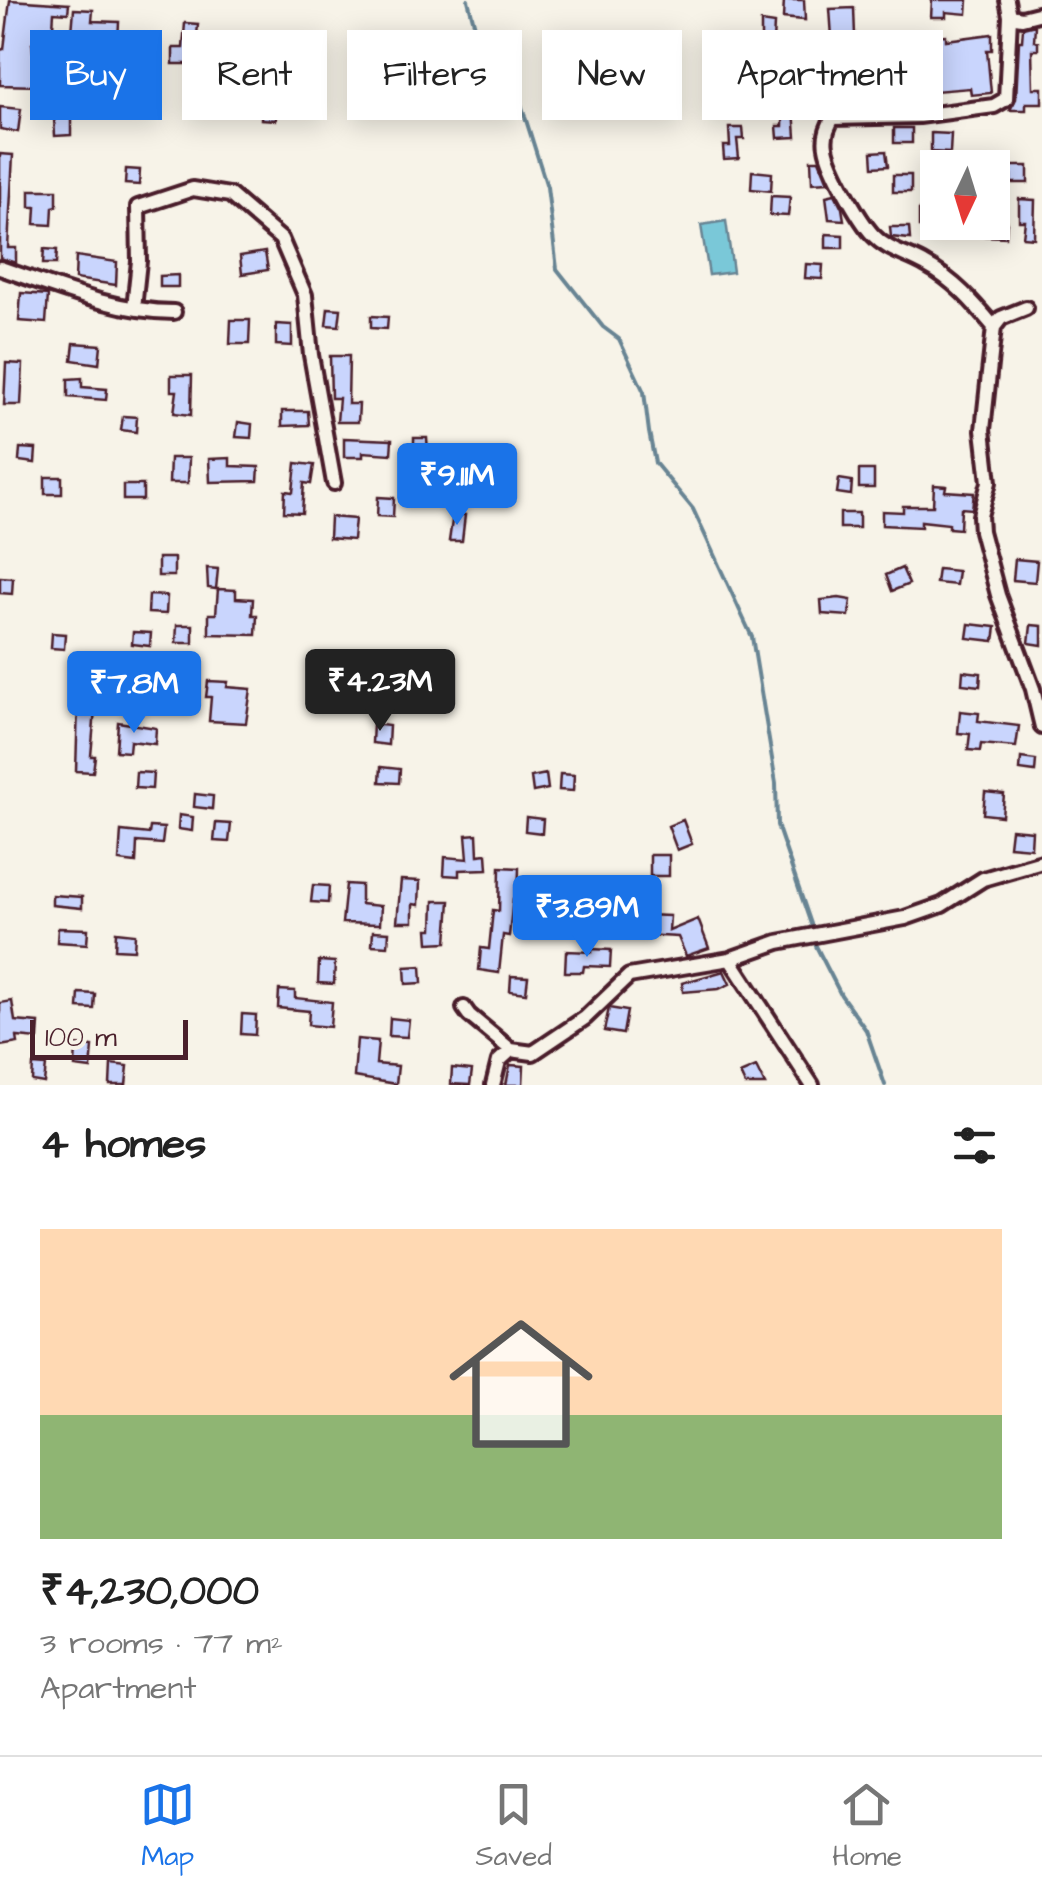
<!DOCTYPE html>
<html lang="en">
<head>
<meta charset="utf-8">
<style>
	body { margin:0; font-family:"Architects Daughter",sans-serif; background:#f2f2f2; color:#222; height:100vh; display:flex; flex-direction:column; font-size:38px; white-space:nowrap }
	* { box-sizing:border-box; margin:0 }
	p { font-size:32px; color:#767676 }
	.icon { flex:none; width:55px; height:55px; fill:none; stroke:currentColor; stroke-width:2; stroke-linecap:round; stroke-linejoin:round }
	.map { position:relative; height:1085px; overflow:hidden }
	.sheet { display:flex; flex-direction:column; background:#fff; flex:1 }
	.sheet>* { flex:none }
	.banner { position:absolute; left:30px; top:30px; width:982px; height:90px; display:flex; gap:20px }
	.needle { width:65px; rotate:184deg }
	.buttons { position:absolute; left:920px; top:150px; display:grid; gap:20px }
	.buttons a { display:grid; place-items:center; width:90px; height:90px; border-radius:0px; background:#fff; box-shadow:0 5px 25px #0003; font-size:50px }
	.scale { position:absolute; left:30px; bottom:25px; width:158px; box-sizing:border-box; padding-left:10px; border:5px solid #4a1f2b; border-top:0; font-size:28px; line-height:35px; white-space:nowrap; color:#4a1f2b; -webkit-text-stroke:8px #f7f3e8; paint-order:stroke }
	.price { position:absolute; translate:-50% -85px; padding:0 22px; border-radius:10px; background:#1a73e8; color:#fff; font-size:32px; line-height:65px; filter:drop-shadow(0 2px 5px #0008) }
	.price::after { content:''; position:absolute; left:50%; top:60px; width:30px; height:22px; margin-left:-15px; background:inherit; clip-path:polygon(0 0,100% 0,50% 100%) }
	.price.on { background:#222; color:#fff }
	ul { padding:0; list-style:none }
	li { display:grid; align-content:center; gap:20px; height:530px; padding:0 40px }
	li span { display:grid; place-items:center; height:310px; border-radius:0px; color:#555 }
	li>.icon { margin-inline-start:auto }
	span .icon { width:180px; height:180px; fill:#fffc; stroke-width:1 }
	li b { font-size:42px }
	h2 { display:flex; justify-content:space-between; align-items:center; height:120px; padding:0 40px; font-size:42px }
	.tag { padding:0 35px; border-radius:0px; background:#fff; box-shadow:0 5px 25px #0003; font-size:35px; line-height:90px }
	.tag.on { background:#1a73e8; color:#fff }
	.dock { display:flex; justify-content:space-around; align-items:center; height:140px; border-top:2px solid #e0e0e0; background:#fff; font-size:28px; color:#767676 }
	.dock a { display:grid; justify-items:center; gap:5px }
	.dock .on { color:#1a73e8 }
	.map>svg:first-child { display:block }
</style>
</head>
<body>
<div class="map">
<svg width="1042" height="1085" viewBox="0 0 1042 1085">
	<rect width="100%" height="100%" fill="#f7f3e8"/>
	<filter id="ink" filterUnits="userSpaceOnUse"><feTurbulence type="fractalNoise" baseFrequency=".01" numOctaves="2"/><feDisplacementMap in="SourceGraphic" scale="20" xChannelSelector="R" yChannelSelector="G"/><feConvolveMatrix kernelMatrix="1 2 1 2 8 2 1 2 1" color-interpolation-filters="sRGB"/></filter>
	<g filter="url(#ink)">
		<path fill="#7ac8d8" stroke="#678493" stroke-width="2.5" d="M726,221L733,272L709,275L701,225Z"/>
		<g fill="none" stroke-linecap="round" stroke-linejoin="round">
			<path stroke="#678493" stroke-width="4" d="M468,0L488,77L521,104L547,187L557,269L603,327L619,339L644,392L649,432
				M655,463L649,432L655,463L693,509L752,637L776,783L777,825L812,927
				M816,946L841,995L866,1030L885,1085"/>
		</g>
		<path fill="#c9d5fd" stroke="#4a1f2b" stroke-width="2.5" d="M10,0L69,4L68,13L54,12L52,43H32L37,86L0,85V50L4,49Z
			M784,0H804L805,20L783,18Z
			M932,0H968L967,14L946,12V17H931Z
			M854,8L855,36L832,37L830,9Z
			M74,9L93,10L92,21L119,22L118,40L99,39V34L72,32Z
			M761,22L774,24L773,42H778L779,59L761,60Z
			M185,23L198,24L197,36L191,35V64H173V48H183Z
			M1035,25L1034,41L1038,42V50H1032L1033,88H1042V103H1026V110H1010L1016,99L1019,41H1022L1023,28Z
			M992,34V50H987L991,93L971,95L970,88L935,91L931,36L946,35V40Z
			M68,54H86L85,66H68Z
			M303,71L308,87L290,92L285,76Z
			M802,81H820V99H802Z
			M898,93H915L916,106H898Z
			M784,95H798V109H794L796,137L778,138L777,126H783Z
			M834,95H851V108H834Z
			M262,104L277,105L276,120L261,119Z
			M0,107L21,109L18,132L0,129Z
			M71,117V135L55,136L54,118Z
			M729,128H743L744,139H737L739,158L724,159L723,146H730Z
			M894,128H912V143H894Z
			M931,133L951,134L950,153L931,152Z
			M886,151L888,166L873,167L872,152Z
			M0,154L13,155L8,248H16V263L0,258Z
			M811,160H819L828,182L812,183Z
			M1011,166H1028V183H1011Z
			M126,169L140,170L139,185L125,184Z
			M752,171L772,173L771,191L751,189Z
			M893,175H911V192H893Z
			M30,190H57V206L53,207L52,225L35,224L36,207H30Z
			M835,194L842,208L844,220L829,219L826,196Z
			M771,196L790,197L788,216L770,215Z
			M1019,199L1035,200L1034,238L1023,237L1025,221H1019Z
			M919,210H937V228L919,227Z
			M992,220L1007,221L1006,237L985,236L986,222Z
			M890,227H909L910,239L891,237Z
			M826,234L843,235V248H826Z
			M44,249L57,250L56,264H43Z
			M265,252L268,270L242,274L240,256Z
			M76,256L117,262L116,285L75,279Z
			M806,264L823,265L822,279L805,278Z
			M178,275V287H160V276Z
			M21,293L48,295L46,323L19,321Z
			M328,308L341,309L339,326L326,325Z
			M371,316L388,317L387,329L371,328Z
			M231,320H250L249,344H230Z
			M276,324L292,325V346L276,345Z
			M74,343L101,345L99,364L72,360Z
			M330,356H349L348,404H359L358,422H337L339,398H331Z
			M6,363L23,364L21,405H4Z
			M171,375H192L191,415L174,413L177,391H171Z
			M82,378V387L107,389L106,400L68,397V379Z
			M282,411H308L309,425L282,426Z
			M123,416L137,417L136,432L121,430Z
			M238,422L252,424L251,438L236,437Z
			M344,438L392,440L391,454L363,452V457H344Z
			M414,438H427L428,453H414Z
			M20,448L36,449L35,463L19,461Z
			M170,458H189L188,483H169Z
			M230,458V466L259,467L258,481L210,482L209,459Z
			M296,463L314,465L311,484L304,483L302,513L284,512L285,491L293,492Z
			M859,470H874V488H859Z
			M416,474L428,475L427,491H415Z
			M45,477H62V494H45Z
			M839,479L852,481L851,495L837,493Z
			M123,485H143V500H123Z
			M934,485L946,486L945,491L974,493L972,509L961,508L960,529L949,528V524L921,521V527L882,525V511L903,512V506H933Z
			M378,497L394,498L393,517L377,516Z
			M840,513H859V528H840Z
			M453,514L465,515L462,541H449Z
			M330,517L355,519L353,540L329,538Z
			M158,558H174V576H158Z
			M1015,559L1037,561L1035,582L1013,580Z
			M207,568L218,569L216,589L208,588Z
			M902,568L909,584L892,591L886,575Z
			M938,569L958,571L956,585L936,583Z
			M0,577L13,578L12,594L0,593Z
			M218,589L236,590V598L253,599L252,615H257L256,635L209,634V614H216Z
			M149,595L167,596L166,614L148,613Z
			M839,598L851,600L849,616L822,614L821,600Z
			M969,624L996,627L994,641L967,638Z
			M177,625H193V643H176Z
			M1031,625L1042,626V645L1029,643Z
			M133,632L151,633L150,646L132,644Z
			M52,633L65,634L64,649L51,648Z
			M158,663L177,665L175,680L157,678Z
			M107,664L120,665L118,684L131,685L130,691L151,693L150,710L134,709L135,700L107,698L105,711L95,710L91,756H95L93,772L76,771L78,705H74L75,688H105Z
			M963,671L981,673L980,686L962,684Z
			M208,681L228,682L227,687L251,689L246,723L209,721L211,697H206Z
			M960,711L979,713L978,721L1019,726L1016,747L981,744L980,751L968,750L970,734L958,733Z
			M118,722L156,728L155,744L130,741L129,752L116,751Z
			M373,724L389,726L388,745L372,743Z
			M1021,758L1036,760L1035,772L1020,770Z
			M381,767L400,769L399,783L380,782Z
			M136,772L153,773L152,789L135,788Z
			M546,774L548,789L533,792L531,777Z
			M560,774L574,775L573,791L559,790Z
			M985,792L1004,794L1002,816L983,814Z
			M195,794L213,796L212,809L194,807Z
			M179,815L193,817L192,831L178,829Z
			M526,817L543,819L542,833L525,831Z
			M683,820L692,844L677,850L668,826Z
			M216,823L231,824L229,842L214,841Z
			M150,827L164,828L162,844L137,842L136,863L119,861L121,831L149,834Z
			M1011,829L1032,831L1031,848L1009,846Z
			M477,834L478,855L487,854L488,869L459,870V876L444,875L445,857L468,859L466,835Z
			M650,855H669V876H650Z
			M500,867L519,868L518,900L513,899L509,936L503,935L499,973L479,970L481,948L489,949L493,910L499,911Z
			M401,880L420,881L419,905L413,904V922H397Z
			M346,884L361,885V904L381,906L380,924L342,923Z
			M313,885L329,886L328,903L311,902Z
			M52,895L82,897V908L52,905Z
			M434,901H450L447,942L429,943L428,929H433Z
			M644,915L670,916L669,931L698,919L709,948L686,956L678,937L643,935Z
			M58,928L88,929L87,944L57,942Z
			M373,931L389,932L388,946L372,945Z
			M116,932L135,934L134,950L115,949Z
			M592,949L611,950L610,967L584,966L583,972H565L566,951L592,952Z
			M319,961L335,962L334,984L318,983Z
			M421,966L422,983L406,984L405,967Z
			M724,971L730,984L719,989L683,992L682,983Z
			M511,976L528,977L526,993L510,991Z
			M279,990L295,991V998L332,1002L330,1027L308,1025L309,1011L278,1008Z
			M79,993L95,994L94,1009L78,1008Z
			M12,1001L15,1021L39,1023L38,1039L17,1037L18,1043L0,1046V1003Z
			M609,1008L627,1011L623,1034L604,1031Z
			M242,1014L256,1015L255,1035L241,1034Z
			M390,1018L409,1020L407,1037L389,1036Z
			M357,1039L378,1041L376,1064L398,1066L396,1084L354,1077Z
			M76,1045L93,1047L91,1069L75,1067Z
			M111,1064L128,1066L126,1085H110Z
			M33,1065L46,1066L44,1083L32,1081Z
			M510,1065L524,1066L523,1085H506Z
			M756,1067L765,1085H745L740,1074Z
			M452,1068L472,1070L470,1085L451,1084Z"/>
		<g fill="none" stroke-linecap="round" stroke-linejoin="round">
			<g stroke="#4a1f2b" stroke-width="20">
				<path id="street" d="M1007,0L1010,16L1022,18L1042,13
					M0,268C56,287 115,312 174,312
					M134,308L139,261L138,207L193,189L230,195L281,239L305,295L311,355L334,483
					M1026,308L1001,318L994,327L983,430L989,482L980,516L981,531L998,595L1033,689L1042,727
					M994,327C974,303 954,280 926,265C908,254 889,252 873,235C859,220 829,167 826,147C824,137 828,126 833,118L919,116L994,106L1006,99L1010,16
					M730,959L812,1085
					M464,1008L469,1015L511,1050
					M493,1085L499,1061L511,1050L533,1053L585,1018L629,976L730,959L778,942L905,918L942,905L983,879L1042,862"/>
			</g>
			<use href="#street" stroke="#f7f3e8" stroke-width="12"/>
		</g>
	</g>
</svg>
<div class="buttons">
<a><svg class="needle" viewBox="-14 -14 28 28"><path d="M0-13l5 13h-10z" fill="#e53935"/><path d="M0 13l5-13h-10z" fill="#767676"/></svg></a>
</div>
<div class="scale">100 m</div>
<b class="price" style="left:457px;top:528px">₹9.11M</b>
<b class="price on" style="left:380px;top:734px">₹4.23M</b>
<b class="price" style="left:134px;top:736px">₹7.8M</b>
<b class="price" style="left:587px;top:960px">₹3.89M</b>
<div class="banner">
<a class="tag on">Buy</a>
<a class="tag">Rent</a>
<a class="tag">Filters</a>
<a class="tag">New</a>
<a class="tag">Apartment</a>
</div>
</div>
<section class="sheet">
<h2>4 homes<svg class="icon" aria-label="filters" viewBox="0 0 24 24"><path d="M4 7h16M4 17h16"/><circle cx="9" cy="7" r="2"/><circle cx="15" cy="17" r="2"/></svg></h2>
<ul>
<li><span style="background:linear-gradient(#ffd9b3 60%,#8fb573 0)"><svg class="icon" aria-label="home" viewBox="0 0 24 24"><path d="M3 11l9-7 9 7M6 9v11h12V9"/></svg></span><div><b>₹4,230,000</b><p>3 rooms · 77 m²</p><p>Apartment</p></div></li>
</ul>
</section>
<nav class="dock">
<a class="on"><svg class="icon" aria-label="map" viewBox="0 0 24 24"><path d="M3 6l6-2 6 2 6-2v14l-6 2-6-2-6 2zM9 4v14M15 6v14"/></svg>Map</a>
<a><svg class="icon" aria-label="saved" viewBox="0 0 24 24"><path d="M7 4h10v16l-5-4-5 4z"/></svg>Saved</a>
<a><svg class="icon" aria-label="home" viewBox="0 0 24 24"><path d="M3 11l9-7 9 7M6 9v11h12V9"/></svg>Home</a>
</nav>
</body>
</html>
